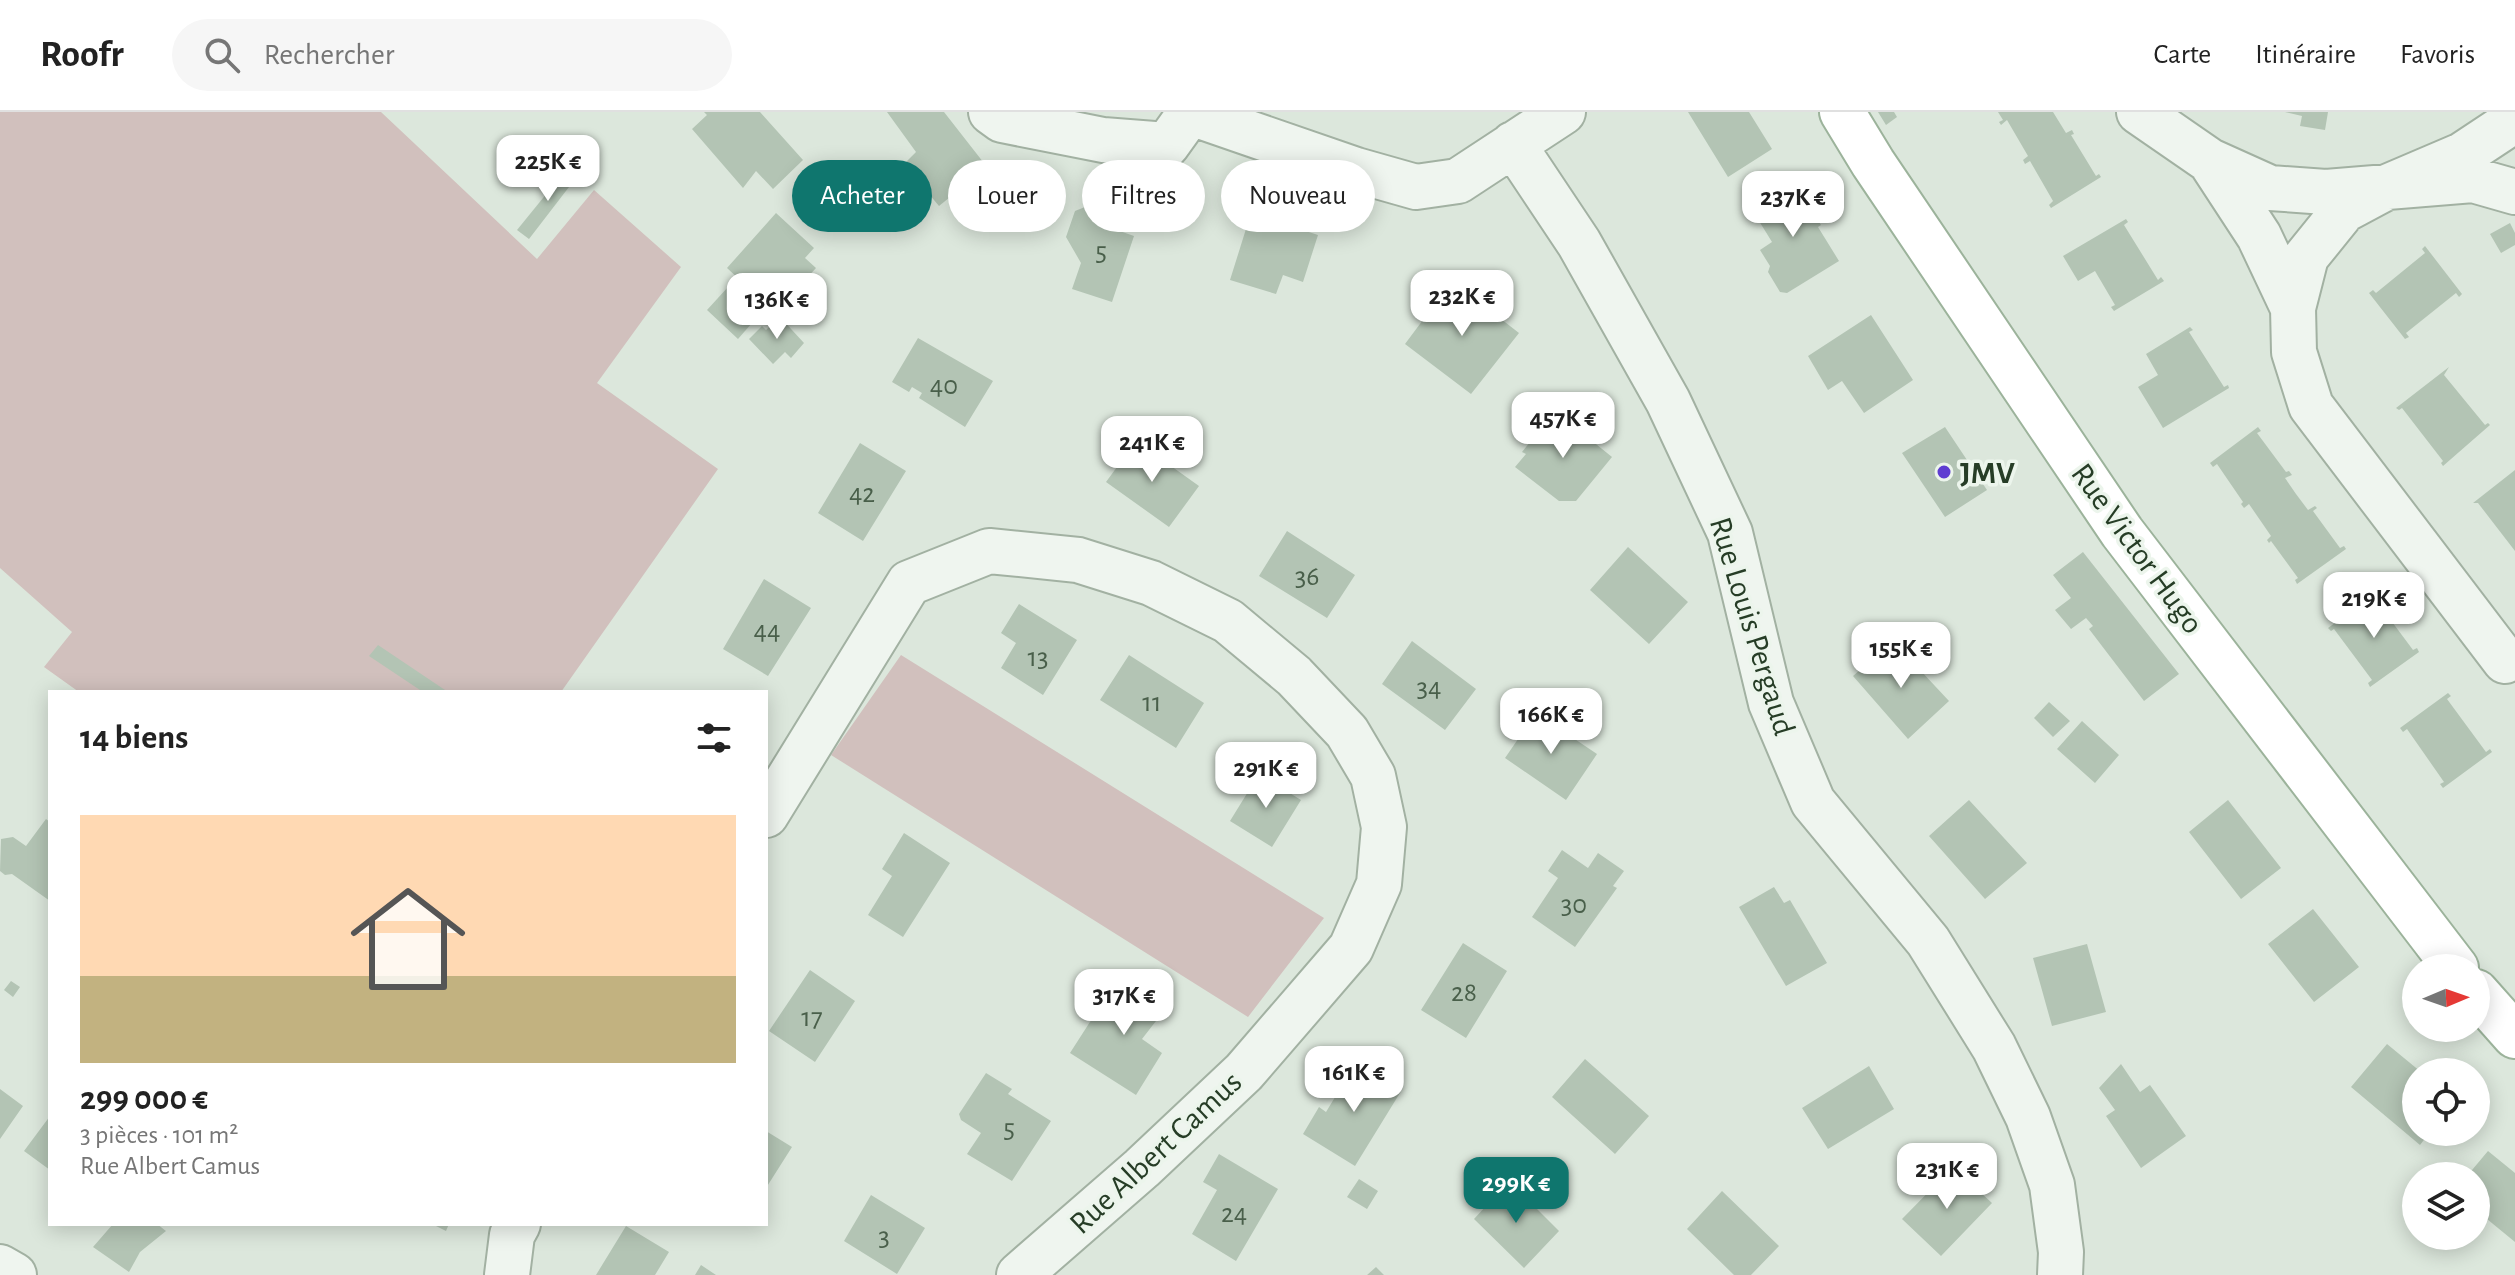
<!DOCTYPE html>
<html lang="fr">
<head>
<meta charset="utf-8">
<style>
	body { margin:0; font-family:"Alegreya Sans",sans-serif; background:#f6f6f6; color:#222; height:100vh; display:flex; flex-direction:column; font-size:30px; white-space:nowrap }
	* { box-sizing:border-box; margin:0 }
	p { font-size:26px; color:#767676 }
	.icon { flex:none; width:44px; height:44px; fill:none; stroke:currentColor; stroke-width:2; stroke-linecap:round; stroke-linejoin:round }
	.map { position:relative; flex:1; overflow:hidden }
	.details { position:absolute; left:48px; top:578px; width:720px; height:536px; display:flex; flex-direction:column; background:#fff; border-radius:0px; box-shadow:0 4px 20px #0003 }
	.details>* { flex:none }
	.banner { position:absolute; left:792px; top:48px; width:760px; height:72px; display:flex; gap:16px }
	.needle { width:52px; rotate:88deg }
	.controls { position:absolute; left:2402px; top:842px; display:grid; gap:16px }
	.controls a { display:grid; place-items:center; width:88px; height:88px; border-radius:50%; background:#fff; box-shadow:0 4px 20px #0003; font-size:40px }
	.price { position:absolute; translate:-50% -68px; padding:0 18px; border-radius:16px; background:#fff; color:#222; font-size:26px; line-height:52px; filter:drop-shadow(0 2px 4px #0008) }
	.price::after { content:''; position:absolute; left:50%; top:48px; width:24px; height:18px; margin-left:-12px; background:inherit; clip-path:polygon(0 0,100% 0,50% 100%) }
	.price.current { background:#0f766e; color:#fff }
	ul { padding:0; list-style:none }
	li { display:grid; align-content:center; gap:16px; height:424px; padding:0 32px }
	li+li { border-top:2px solid #e0e0e0 }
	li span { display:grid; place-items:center; height:248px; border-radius:0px; color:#555 }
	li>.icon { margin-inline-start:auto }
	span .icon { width:144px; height:144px; fill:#fffc; stroke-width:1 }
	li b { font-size:34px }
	h2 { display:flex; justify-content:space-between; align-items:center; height:96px; padding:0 32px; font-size:34px }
	.tag { padding:0 28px; border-radius:36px; background:#fff; box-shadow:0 4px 20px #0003; font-size:28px; line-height:72px }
	.tag.current { background:#0f766e; color:#fff }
	header { display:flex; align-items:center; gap:48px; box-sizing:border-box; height:112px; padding:0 40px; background:#fff; border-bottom:2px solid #e0e0e0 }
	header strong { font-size:38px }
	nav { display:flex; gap:44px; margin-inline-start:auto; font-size:28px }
	.search { width:560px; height:72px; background:#f6f6f6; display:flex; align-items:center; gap:20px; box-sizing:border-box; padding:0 28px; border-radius:44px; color:#767676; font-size:30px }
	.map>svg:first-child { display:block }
</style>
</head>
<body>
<header>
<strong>Roofr</strong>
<div class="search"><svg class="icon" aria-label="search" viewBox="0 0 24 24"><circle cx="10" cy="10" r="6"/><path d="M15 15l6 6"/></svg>Rechercher</div>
<nav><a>Carte</a><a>Itinéraire</a><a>Favoris</a></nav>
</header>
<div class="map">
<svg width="2515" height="1163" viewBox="0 0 2515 1163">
	<rect width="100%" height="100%" fill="#dce7dc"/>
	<path fill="#d1c0bd" d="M0,0H381L537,147L594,78L681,155L597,271L718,357L561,580H79L44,555L72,520L0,456Z
		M901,543L1324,806L1248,905L831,643Z"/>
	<path fill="#b3c4b4" d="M704,0H760L803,48L773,77L756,59L743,76L692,17L707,3Z
		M887,0H944L987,55L939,94L904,52L916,40Z
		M1688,0H1749L1772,37L1728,65Z
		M1878,0H1894L1897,5L1886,13Z
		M1998,0H2053L2066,21L2072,18L2074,22L2071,23L2096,64L2099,62L2101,65L2051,96L2049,93L2053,89L2030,49L2025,52L2023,48L2028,44L2007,8L2001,13L1999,10L2003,8Z
		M2285,0H2328L2325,18L2300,14L2302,4Z
		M569,54L579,62L529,127L517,118Z
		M1793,70L1821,113L1818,115L1839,149L1787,181L1780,180L1768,160L1770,154L1760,138L1772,130L1751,96Z
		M1085,95L1108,103L1112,112L1111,116L1134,124L1112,190L1072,177L1081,151L1066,125L1075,99Z
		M776,101L814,136L805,146L816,156L795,179L790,175L770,196L727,156Z
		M1251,101L1318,123L1303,170L1283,163L1276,182L1230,168Z
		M2126,107L2128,110L2124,113L2158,168L2161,165L2164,169L2114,199L2111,195L2115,193L2095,159L2078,169L2063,144Z
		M2510,111L2515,121V133L2501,141L2490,122Z
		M2425,134L2462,182L2459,185L2456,181L2406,221L2409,225L2405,227L2369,181L2373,178L2376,181L2425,141L2422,137Z
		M1452,169L1519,221L1471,282L1405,232Z
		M728,175L759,203L738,227L707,198Z
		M1871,203L1913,268L1864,301L1842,269L1828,278L1808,244Z
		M780,205L804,231L791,246L785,240L773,252L749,227L762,214L766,218Z
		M2190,215L2193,218L2189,220L2224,275L2228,273L2229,276L2163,316L2138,275L2158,263L2146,242Z
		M918,226L993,269L965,315L919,286L922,281L912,275L909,280L892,270Z
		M2449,255L2444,263L2485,313L2488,311L2490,313L2443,354L2441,351L2443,349L2402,296L2399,298L2396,296Z
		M1555,299L1612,345L1576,389H1559L1515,355L1526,342L1522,340Z
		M1945,315L1987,378L1945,405L1902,341Z
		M2258,315L2261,319L2257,321L2286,360L2289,359L2292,363L2285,366L2296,382L2308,398L2315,394L2317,396L2313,399L2340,436L2344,434L2346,437L2297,472L2295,468L2298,466L2271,429L2269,431L2267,428L2271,424L2249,392L2244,396L2241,392L2243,390L2217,352L2213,355L2210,351Z
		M1136,329L1199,374L1169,415L1106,370Z
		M860,331L906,359L863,429L818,401Z
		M2515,358V439L2478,391H2473Z
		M1287,419L1355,463L1327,506L1259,464Z
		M1628,435L1688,490L1649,532L1590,478Z
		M2083,440L2179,562L2144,589L2089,517L2093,514L2086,506L2071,517L2055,498L2071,486L2053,463Z
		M764,467L811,496L768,564L723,537Z
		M2377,480L2380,484L2375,487L2413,538L2417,536L2419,540L2370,575L2368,571L2372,568L2334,517L2331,519L2328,516Z
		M1019,492L1077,528L1043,583L1001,556L1016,531L1001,521Z
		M1412,529L1476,577L1445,618L1382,572Z
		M1893,529L1949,589L1908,627L1853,564Z
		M378,533L448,580H423L369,544Z
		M1129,543L1204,591L1176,636L1100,588Z
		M2448,581L2451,584L2447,587L2486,640L2490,637L2492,640L2443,676L2440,672L2444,670L2407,617L2403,620L2400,616Z
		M2049,590L2070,609L2053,625L2034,606Z
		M1536,601L1597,642L1566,688L1505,646Z
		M2082,609L2119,643L2095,671L2057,637Z
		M1259,662L1301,688L1272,735L1230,709Z
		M1969,688L2027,751L1985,787L1929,724Z
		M2228,688L2281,756L2241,787L2189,720Z
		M46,707L50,710V789L12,762L5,763L0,759L1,727L13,725L26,734Z
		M904,721L950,751L903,825L868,803L892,764L882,757Z
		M1562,738L1588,756L1598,741L1624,759L1613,774L1617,776L1575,835L1532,805L1558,766L1548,759Z
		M1774,775L1784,791L1790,788L1827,851L1786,874L1739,795Z
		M2313,797L2359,855L2314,890L2268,832Z
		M1463,831L1507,859L1466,926L1421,898Z
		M2087,832L2106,900L2052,914L2033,846Z
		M810,858L855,889L815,950L769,919Z
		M1130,865L1170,891L1142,927L1162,941L1136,983L1070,941L1097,899L1106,904Z
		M11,869L20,875L13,885L4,878Z
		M2387,932L2421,960H2416V1020H2430L2420,1033L2351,975Z
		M1585,947L1649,1004L1615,1042L1552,985Z
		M1357,949L1403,976L1355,1054L1303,1022L1319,995L1326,1000Z
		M2121,952L2140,980L2150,973L2186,1024L2141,1056L2106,1004L2115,998L2099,976Z
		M1869,954L1894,997L1828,1037L1802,996Z
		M986,961L1012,977L1008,982L1051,1009L1012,1069L967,1042L981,1021L961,1008L959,1002Z
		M0,977L23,994L0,1027Z
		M50,1004V1058L24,1039Z
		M766,1019L792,1035L766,1076Z
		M2488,1039L2515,1061V1130L2476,1098V1064H2467Z
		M1219,1042L1278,1077L1236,1149L1192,1122L1217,1078L1203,1070Z
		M1953,1055L1992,1091L1941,1144L1902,1107Z
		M1359,1067L1378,1079L1367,1097L1347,1085Z
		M1509,1069L1559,1119L1524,1156L1474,1107Z
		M1722,1079L1779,1134L1751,1163H1734L1687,1117Z
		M871,1083L925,1116L897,1162L844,1129Z
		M113,1112H157L166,1119L140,1140L129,1160L93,1135Z
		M432,1112H449L446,1119Z
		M626,1114L669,1140L655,1163H596Z
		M701,1153L716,1163H695Z
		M1376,1155L1384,1163H1367Z"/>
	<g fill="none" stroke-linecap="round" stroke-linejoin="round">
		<g stroke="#a2b1a2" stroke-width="48">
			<path id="minor" d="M991,0L1002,8L1103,28L1167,33L1190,1
				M1188,0L1356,58L1416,75L1458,69L1563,0
				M2139,0L2210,49L2270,76L2326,80L2473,68L2515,80
				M1513,32L1579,131L1668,289L1730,421L1771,591L1813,690L1928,829L1994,935L2028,1005L2052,1073L2061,1140L2060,1163
				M2210,49L2259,124L2293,196L2294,240L2311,294L2505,549
				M2293,196L2306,145L2344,98L2387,75L2462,43L2515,8
				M766,703L909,471L989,439L1078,448L1151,471L1228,509L1294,564L1347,620L1373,664L1384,715L1379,772L1351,836L1244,960L1142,1056L1019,1163
				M0,1155L14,1163
				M507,1163L512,1123L518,1112"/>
		</g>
		<g stroke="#9cb39b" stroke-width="48">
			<path id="major" d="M1842,0L1873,51L2122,420L2456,856
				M2476,880L2515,924"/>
		</g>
		<use href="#minor" stroke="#eff5ef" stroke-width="44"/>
		<use href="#major" stroke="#fff" stroke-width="44"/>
	</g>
	<circle fill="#5e3dd1" stroke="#ecf5ec" stroke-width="3" cx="1944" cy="360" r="8"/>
	<g text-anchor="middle" stroke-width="7" stroke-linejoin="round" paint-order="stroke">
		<g font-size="28" fill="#495f4a">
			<text x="1101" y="148">5</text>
			<text x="944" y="282">40</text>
			<text x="862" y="390">42</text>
			<text x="1307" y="473">36</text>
			<text x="767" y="527">44</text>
			<text x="1038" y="554">13</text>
			<text x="1429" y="584">34</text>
			<text x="1152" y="599">11</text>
			<text x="1574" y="801">30</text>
			<text x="1464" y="889">28</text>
			<text x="812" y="914">17</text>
			<text x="1009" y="1025">5</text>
			<text x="1234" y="1110">24</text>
			<text x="884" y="1133">3</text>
		</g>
		<g font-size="32" font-weight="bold" fill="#263d26" stroke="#ecf5ec" text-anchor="start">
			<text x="1960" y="371">JMV</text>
		</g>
		<g font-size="32" fill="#263d26" stroke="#ecf5ec">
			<text transform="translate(2138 436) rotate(54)" y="11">Rue Victor Hugo</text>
			<text transform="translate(1753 514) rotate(73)" y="11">Rue Louis Pergaud</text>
			<text transform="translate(1155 1040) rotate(-43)" y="11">Rue Albert Camus</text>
		</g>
	</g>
</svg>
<div class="controls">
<a><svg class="needle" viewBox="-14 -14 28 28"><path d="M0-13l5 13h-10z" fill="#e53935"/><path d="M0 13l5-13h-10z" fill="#767676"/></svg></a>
<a><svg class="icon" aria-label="locate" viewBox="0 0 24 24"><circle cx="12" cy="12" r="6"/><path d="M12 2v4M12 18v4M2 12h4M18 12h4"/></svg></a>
<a><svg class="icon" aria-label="layers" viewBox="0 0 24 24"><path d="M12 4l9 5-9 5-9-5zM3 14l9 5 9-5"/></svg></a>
</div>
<b class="price" style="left:548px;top:91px">225K €</b>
<b class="price" style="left:1793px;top:127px">237K €</b>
<b class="price" style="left:1462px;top:226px">232K €</b>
<b class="price" style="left:777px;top:229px">136K €</b>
<b class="price" style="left:1563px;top:348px">457K €</b>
<b class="price" style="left:1152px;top:372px">241K €</b>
<b class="price" style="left:2374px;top:528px">219K €</b>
<b class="price" style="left:1901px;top:578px">155K €</b>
<b class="price" style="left:1551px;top:644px">166K €</b>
<b class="price" style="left:1266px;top:698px">291K €</b>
<b class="price" style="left:1124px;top:925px">317K €</b>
<b class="price" style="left:1354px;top:1002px">161K €</b>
<b class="price" style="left:1947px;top:1099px">231K €</b>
<b class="price current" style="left:1516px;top:1113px">299K €</b>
<div class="banner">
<a class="tag current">Acheter</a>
<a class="tag">Louer</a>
<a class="tag">Filtres</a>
<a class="tag">Nouveau</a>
</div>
<section class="details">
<h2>14 biens<svg class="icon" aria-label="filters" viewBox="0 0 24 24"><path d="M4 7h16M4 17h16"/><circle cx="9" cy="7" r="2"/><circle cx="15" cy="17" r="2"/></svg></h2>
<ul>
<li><span style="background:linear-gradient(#ffd9b3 65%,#c2b280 0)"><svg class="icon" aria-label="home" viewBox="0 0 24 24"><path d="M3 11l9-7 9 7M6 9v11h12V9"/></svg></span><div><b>299 000 €</b><p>3 pièces · 101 m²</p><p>Rue Albert Camus</p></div></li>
</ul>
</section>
</div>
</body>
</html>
